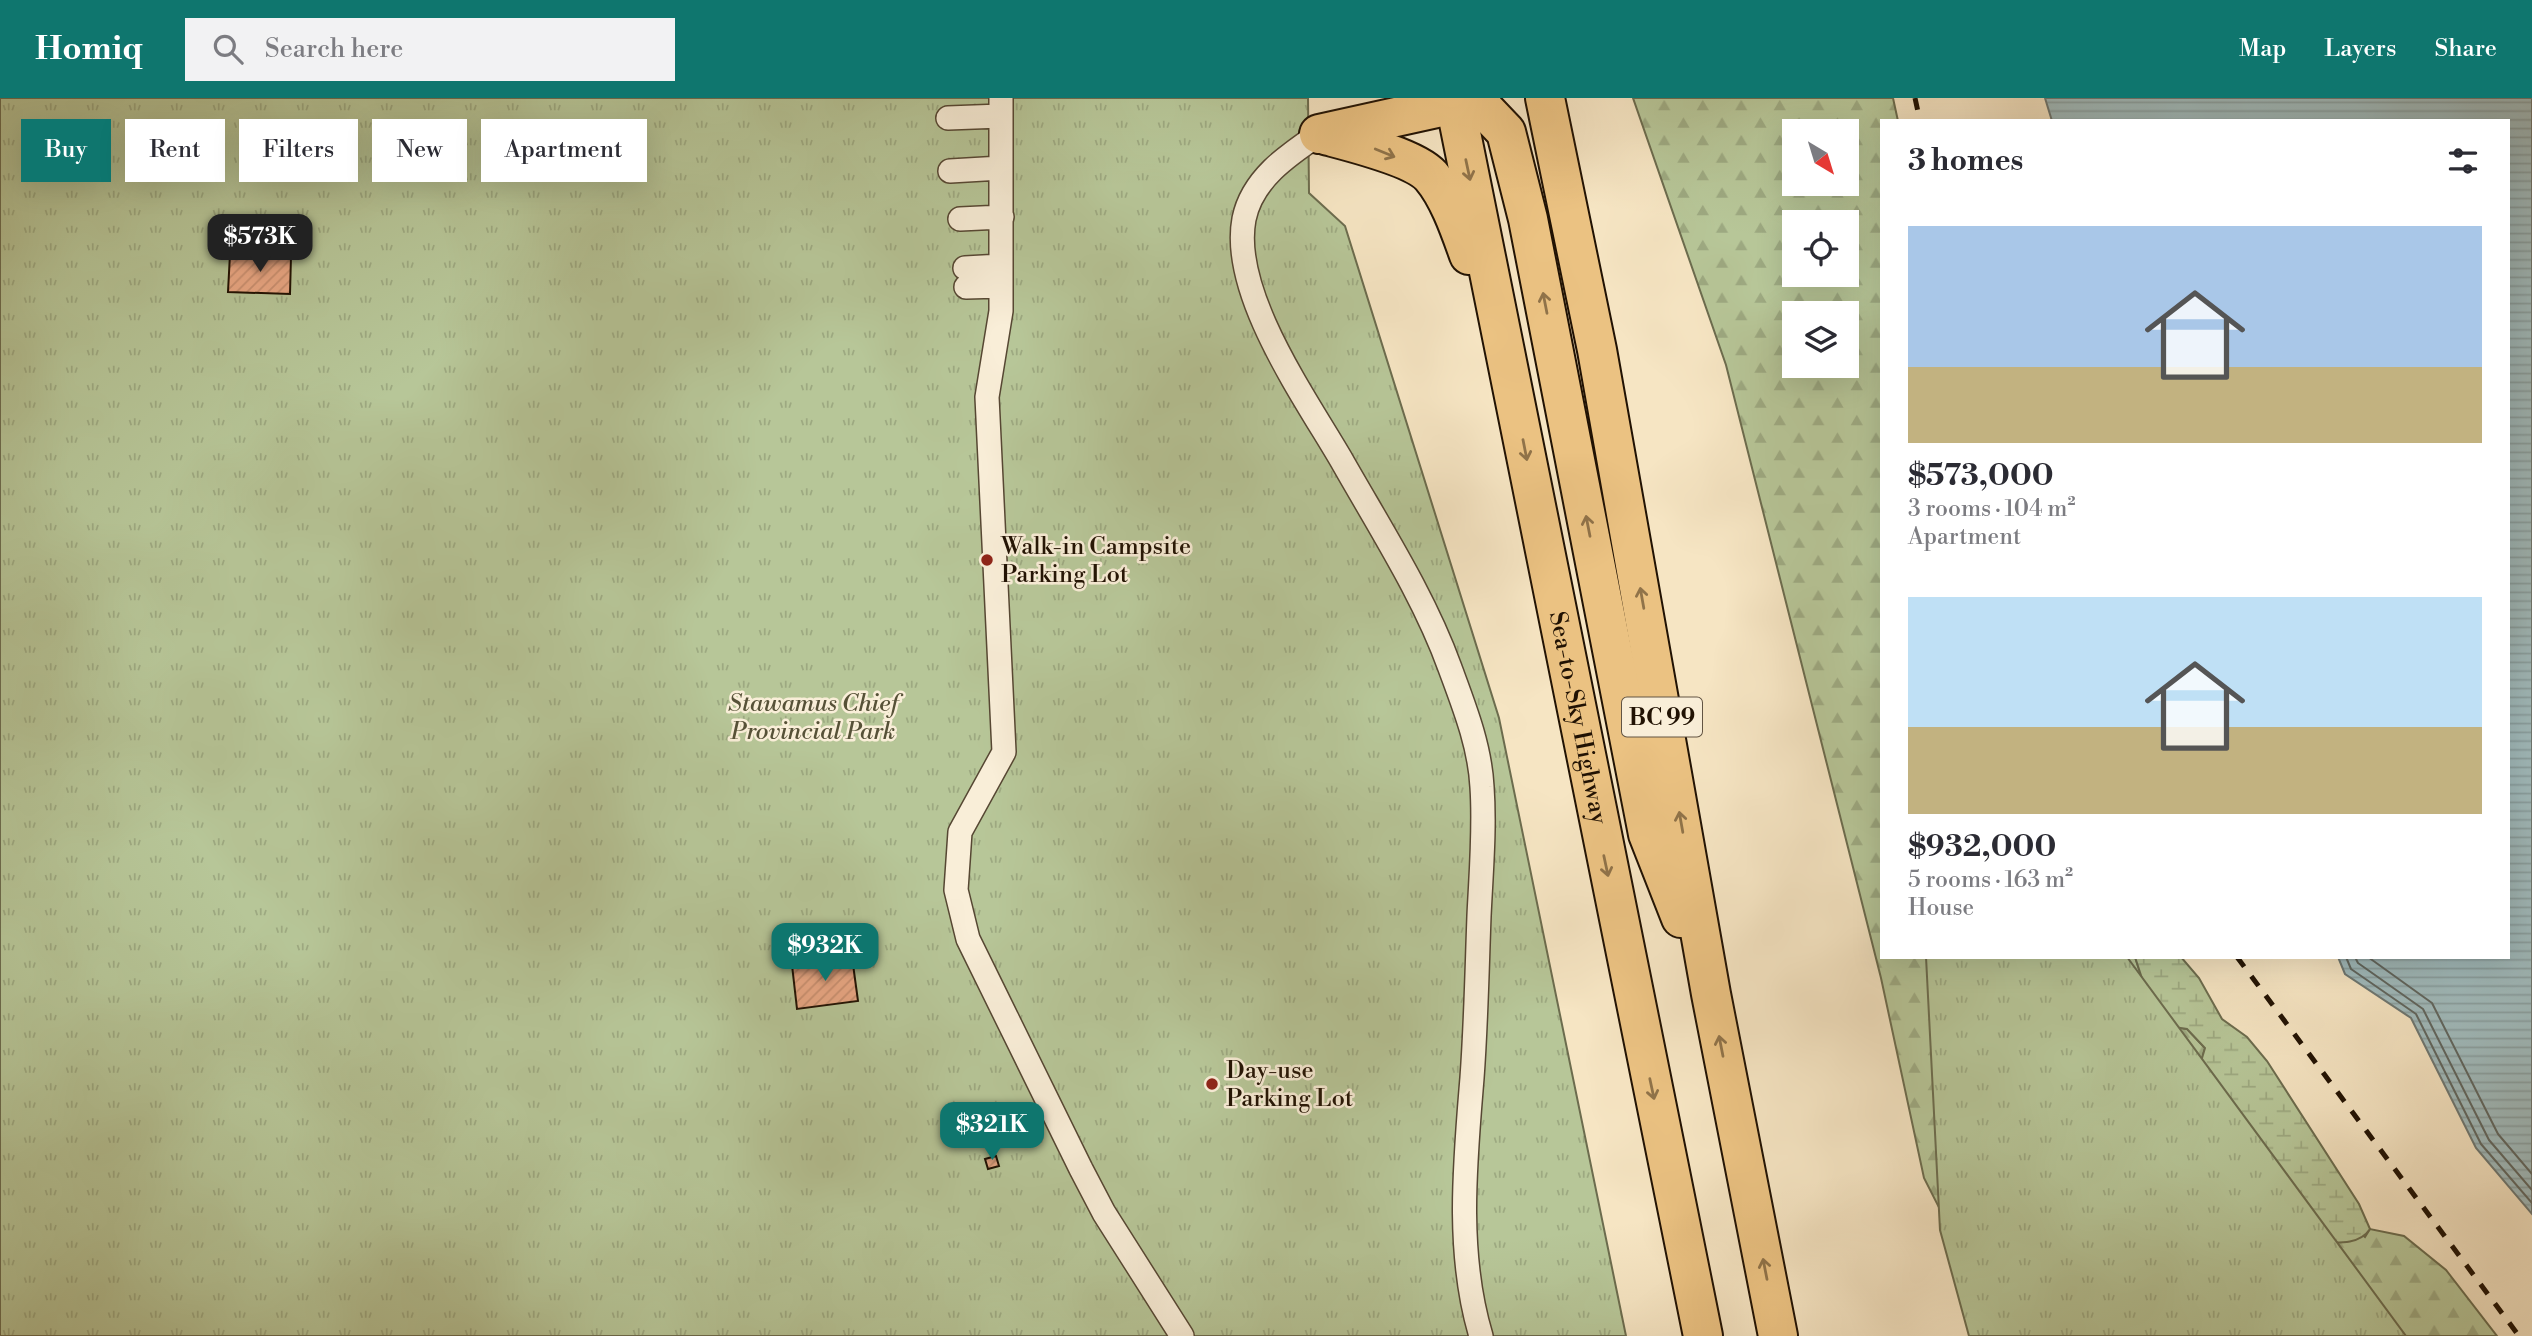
<!DOCTYPE html>
<html lang="en">
<head>
<meta charset="utf-8">
<style>
	body { margin:0; font-family:"Libre Bodoni",serif; background:#f2f2f3; color:#2b2b33; height:100vh; display:flex; flex-direction:column; font-size:26px; white-space:nowrap }
	* { box-sizing:border-box; margin:0 }
	p { font-size:23px; color:#7c7c81 }
	.icon { flex:none; width:38px; height:38px; fill:none; stroke:currentColor; stroke-width:2; stroke-linecap:round; stroke-linejoin:round }
	.map { position:relative; flex:1; overflow:hidden }
	.panel { position:absolute; left:1880px; top:21px; width:630px; height:840px; display:flex; flex-direction:column; background:#fff; border-radius:0px; box-shadow:0 7px 28px #0002 }
	.panel>* { flex:none }
	.top-card { position:absolute; left:21px; top:21px; width:665px; height:63px; display:flex; gap:14px }
	.needle { width:46px; rotate:142deg }
	.fabs { position:absolute; left:1782px; top:21px; display:grid; gap:14px }
	.fabs a { display:grid; place-items:center; width:77px; height:77px; border-radius:0px; background:#fff; box-shadow:0 7px 28px #0002; font-size:35px }
	.price { position:absolute; translate:-50% -60px; padding:0 16px; border-radius:14px; background:#0f766e; color:#fff; font-size:23px; line-height:46px; filter:drop-shadow(0 2px 4px #0008) }
	.price::after { content:''; position:absolute; left:50%; top:42px; width:21px; height:16px; margin-left:-10px; background:inherit; clip-path:polygon(0 0,100% 0,50% 100%) }
	.price.on { background:#222; color:#fff }
	ul { padding:0; list-style:none }
	li { display:grid; align-content:center; gap:14px; height:371px; padding:0 28px }
	li span { display:grid; place-items:center; height:217px; border-radius:0px; color:#555 }
	li>.icon { margin-inline-start:auto }
	span .icon { width:126px; height:126px; fill:#fffc; stroke-width:1 }
	li b { font-size:30px }
	h2 { display:flex; justify-content:space-between; align-items:center; height:84px; padding:0 28px; font-size:30px }
	.chip { padding:0 24px; border-radius:0px; background:#fff; box-shadow:0 7px 28px #0002; font-size:24px; line-height:63px }
	.chip.on { background:#0f766e; color:#fff }
	header { display:flex; align-items:center; gap:42px; box-sizing:border-box; height:98px; padding:0 35px; background:#0f766e; color:#fff }
	header strong { font-size:33px }
	nav { display:flex; gap:38px; margin-inline-start:auto; font-size:24px }
	.search { width:490px; height:63px; background:#f2f2f3; display:flex; align-items:center; gap:18px; box-sizing:border-box; padding:0 24px; border-radius:0px; color:#7c7c81; font-size:26px }
	.map>svg:first-child { display:block }
</style>
</head>
<body>
<header>
<strong>Homiq</strong>
<div class="search"><svg class="icon" aria-label="search" viewBox="0 0 24 24"><circle cx="10" cy="10" r="6"/><path d="M15 15l6 6"/></svg>Search here</div>
<nav><a>Map</a><a>Layers</a><a>Share</a></nav>
</header>
<div class="map">
<svg width="2532" height="1238" viewBox="0 0 2532 1238">
	<defs>
		<pattern id="forest-firs" width="22" height="20" patternUnits="userSpaceOnUse" patternTransform="scale(1.75)"><rect width="22" height="20" fill="#b7c698"/><path d="M5 1l3.5 6h-7zM16 11l3.5 6h-7z" fill="#9da981"/></pattern>
		<pattern id="wetland-marsh" width="20" height="14" patternUnits="userSpaceOnUse" patternTransform="scale(1.75)"><rect width="20" height="14" fill="#b7c698"/><path d="M1 5h8M5 5V1M11 12h8M15 12V8" fill="none" stroke="#9da981"/></pattern>
		<pattern id="park-tufts" width="24" height="20" patternUnits="userSpaceOnUse" patternTransform="scale(1.75)"><rect width="24" height="20" fill="#b7c698"/><path d="M3 7l-1-3M5 7V3M7 7l1-3M15 17l-1-3M17 17v-4M19 17l1-3" fill="none" stroke="#9da981"/></pattern>
		<pattern id="water-rules" width="6" height="5" patternUnits="userSpaceOnUse" patternTransform="scale(1.75)"><rect width="6" height="5" fill="#a1bcbe"/><path d="M0 2.5h6" fill="none" stroke="#8aa1a2"/></pattern>
		<pattern id="building-hatch" width="6" height="6" patternUnits="userSpaceOnUse" patternTransform="scale(1.75)"><rect width="6" height="6" fill="#e9a784"/><path d="M-1 1l2-2M0 6l6-6M5 7l2-2" fill="none" stroke="#c88f70"/></pattern>
	</defs>
	<rect width="100%" height="100%" fill="#f6e5c3"/>
	<filter id="stains"><feTurbulence type="fractalNoise" baseFrequency=".00286" numOctaves="4"/><feColorMatrix values="0 0 0 0 .2 0 0 0 0 .09 0 0 0 0 .02 0 0 0 .5 -.17"/></filter>
	<radialGradient id="worn" r=".72"><stop offset=".6" stop-color="#630" stop-opacity="0"/><stop offset="1" stop-color="#630" stop-opacity=".3"/></radialGradient>
	<path fill="url(#forest-firs)" stroke="#6c6c4e" stroke-width="2" fill-rule="evenodd" d="M1633,0H1893L1898,23H1881V859H2135L2151,908L2167,928L2187,931L2205,950L2191,998L2365,1139L2370,1131L2404,1138L2446,1172L2497,1238H1980L1950,1131L1924,1080L1881,880L1726,267ZM1794,33H1846V86H1794ZM1794,124H1846V177H1794ZM1794,215H1846V268H1794Z"/>
	<path fill="url(#wetland-marsh)" stroke="#6c6c4e" stroke-width="2" d="M2135,859H2181L2199,880L2222,921L2247,939L2267,963L2359,1106L2370,1131C2358,1149 2333,1144 2314,1144L2191,997L2205,950L2187,931L2167,928L2151,908Z"/>
	<path fill="url(#park-tufts)" stroke="#6c6c4e" stroke-width="2" d="M0,0H1308L1309,95L1345,128L1499,620L1626,1238H0Z
		M1926,859H2127L2406,1238H1969L1940,1132Z"/>
	<path fill="url(#water-rules)" stroke="#6e7873" stroke-width="2" d="M2045,0H2532V1116L2476,1050L2411,920L2345,876L2338,859H2508V23H2052Z"/>
	<g fill="none" stroke-linecap="round" stroke-linejoin="round">
		<path stroke="#616760" stroke-width="2" d="M2346,859L2351,871L2416,916L2481,1046L2532,1105
			M2355,859L2358,865L2423,911L2489,1042L2532,1092
			M2368,859L2432,905L2498,1036L2532,1076"/>
	</g>
	<path fill="url(#building-hatch)" stroke="#211203" stroke-width="2" d="M230,156L291,158L290,196L228,194Z
		M852,859L858,903L797,911L792,867Z
		M987,1031L989,1041L979,1044L976,1035Z
		M996,1058L999,1068L988,1071L985,1061Z"/>
	<g fill="none" stroke-linecap="round" stroke-linejoin="round">
		<g stroke="#564733" stroke-width="26">
			<path id="service" d="M1001,0V213L987,299L1004,654L960,734L956,792L968,841L1081,1071L1104,1115L1182,1238
				M948,20L1001,18
				M1319,36C1288,57 1252,81 1244,121C1230,195 1306,301 1342,363C1380,430 1424,498 1450,570C1464,608 1480,648 1482,689C1485,731 1481,775 1479,818C1477,872 1476,926 1472,980C1465,1065 1456,1155 1481,1238
				M950,73L1001,70
				M960,121L1002,119
				M965,170L1001,168
				M966,189L1001,188"/>
		</g>
		<g stroke="#211203" stroke-width="42">
			<g id="trunk">
				<path id="s1" d="M1454,0L1703,1238"/>
				<path d="M1545,0L1597,252L1711,896L1778,1238"/>
				<path d="M1319,36L1455,6L1487,14L1506,34L1528,121L1648,736L1681,820"/>
				<path d="M1325,37C1351,44 1414,59 1431,78C1449,99 1460,132 1469,157"/>
			</g>
		</g>
		<use href="#service" stroke="#f9eed8" stroke-width="23"/>
		<use href="#trunk" stroke="#ebc282" stroke-width="38"/>
		<path stroke="#211203" stroke-width="5" stroke-dasharray="12 12" stroke-linecap="butt" d="M1915,0L1920,23
			M2237,859L2519,1238"/>
	</g>
	<defs><path id="oneway-shaft" d="M-6 0H5M1.5-3L5.5 0L1.5 3" fill="none" stroke-width="1.6" stroke-linecap="round" stroke-linejoin="round" transform="scale(1.75)"/></defs>
	<g stroke="#907349">
		<use href="#oneway-shaft" transform="translate(1385 55) rotate(22)"/>
		<use href="#oneway-shaft" transform="translate(1468 72) rotate(78)"/>
		<use href="#oneway-shaft" transform="translate(1545 205) rotate(-101)"/>
		<use href="#oneway-shaft" transform="translate(1525 352) rotate(79)"/>
		<use href="#oneway-shaft" transform="translate(1588 428) rotate(-101)"/>
		<use href="#oneway-shaft" transform="translate(1642 500) rotate(-100)"/>
		<use href="#oneway-shaft" transform="translate(1681 724) rotate(-100)"/>
		<use href="#oneway-shaft" transform="translate(1606 768) rotate(78)"/>
		<use href="#oneway-shaft" transform="translate(1721 948) rotate(-101)"/>
		<use href="#oneway-shaft" transform="translate(1652 991) rotate(78)"/>
		<use href="#oneway-shaft" transform="translate(1765 1171) rotate(-101)"/>
	</g>
	<g fill="#8f2418" stroke="#f9eed8" stroke-width="2.5">
		<circle cx="987" cy="462" r="7"/>
		<circle cx="1212" cy="986" r="7"/>
	</g>
	<g text-anchor="middle" stroke-width="5" stroke-linejoin="round" paint-order="stroke">
		<rect fill="#f9eed8" stroke="#625443" stroke-width="2" x="1622" y="599.5" width="80" height="39" rx="5"/>
		<g font-size="23" font-weight="bold" fill="#211203">
			<text x="1662" y="627">BC 99</text>
		</g>
		<g font-size="24" fill="#211203" stroke="#f9eed8" text-anchor="start">
			<text x="1001" y="456">Walk-in Campsite<tspan x="1001" dy="28">Parking Lot</tspan></text>
			<text x="1226" y="980">Day-use<tspan x="1226" dy="28">Parking Lot</tspan></text>
		</g>
		<g font-size="24" font-style="italic" fill="#565137" stroke="#f9eed8">
			<text x="813" y="613">Stawamus Chief<tspan x="813" dy="28">Provincial Park</tspan></text>
		</g>
		<g font-size="24" fill="#211203" stroke="#f9eed8">
			<text dy="8" stroke="none"><textPath href="#s1" startOffset="632">Sea-to-Sky Highway</textPath></text>
		</g>
	</g>
	<rect width="100%" height="100%" filter="url(#stains)"/>
	<rect width="100%" height="100%" fill="url(#worn)"/>
</svg>
<div class="fabs">
<a><svg class="needle" viewBox="-14 -14 28 28"><path d="M0-13l5 13h-10z" fill="#e53935"/><path d="M0 13l5-13h-10z" fill="#7c7c81"/></svg></a>
<a><svg class="icon" aria-label="locate" viewBox="0 0 24 24"><circle cx="12" cy="12" r="6"/><path d="M12 2v4M12 18v4M2 12h4M18 12h4"/></svg></a>
<a><svg class="icon" aria-label="layers" viewBox="0 0 24 24"><path d="M12 4l9 5-9 5-9-5zM3 14l9 5 9-5"/></svg></a>
</div>
<b class="price on" style="left:260px;top:176px">$573K</b>
<b class="price" style="left:825px;top:885px">$932K</b>
<b class="price" style="left:992px;top:1064px">$321K</b>
<div class="top-card">
<a class="chip on">Buy</a>
<a class="chip">Rent</a>
<a class="chip">Filters</a>
<a class="chip">New</a>
<a class="chip">Apartment</a>
</div>
<section class="panel">
<h2>3 homes<svg class="icon" aria-label="filters" viewBox="0 0 24 24"><path d="M4 7h16M4 17h16"/><circle cx="9" cy="7" r="2"/><circle cx="15" cy="17" r="2"/></svg></h2>
<ul>
<li><span style="background:linear-gradient(#a9c7e8 65%,#c2b280 0)"><svg class="icon" aria-label="home" viewBox="0 0 24 24"><path d="M3 11l9-7 9 7M6 9v11h12V9"/></svg></span><div><b>$573,000</b><p>3 rooms · 104 m²</p><p>Apartment</p></div></li>
<li><span style="background:linear-gradient(#bfe0f5 60%,#c2b280 0)"><svg class="icon" aria-label="home" viewBox="0 0 24 24"><path d="M3 11l9-7 9 7M6 9v11h12V9"/></svg></span><div><b>$932,000</b><p>5 rooms · 163 m²</p><p>House</p></div></li>
</ul>
</section>
</div>
</body>
</html>
